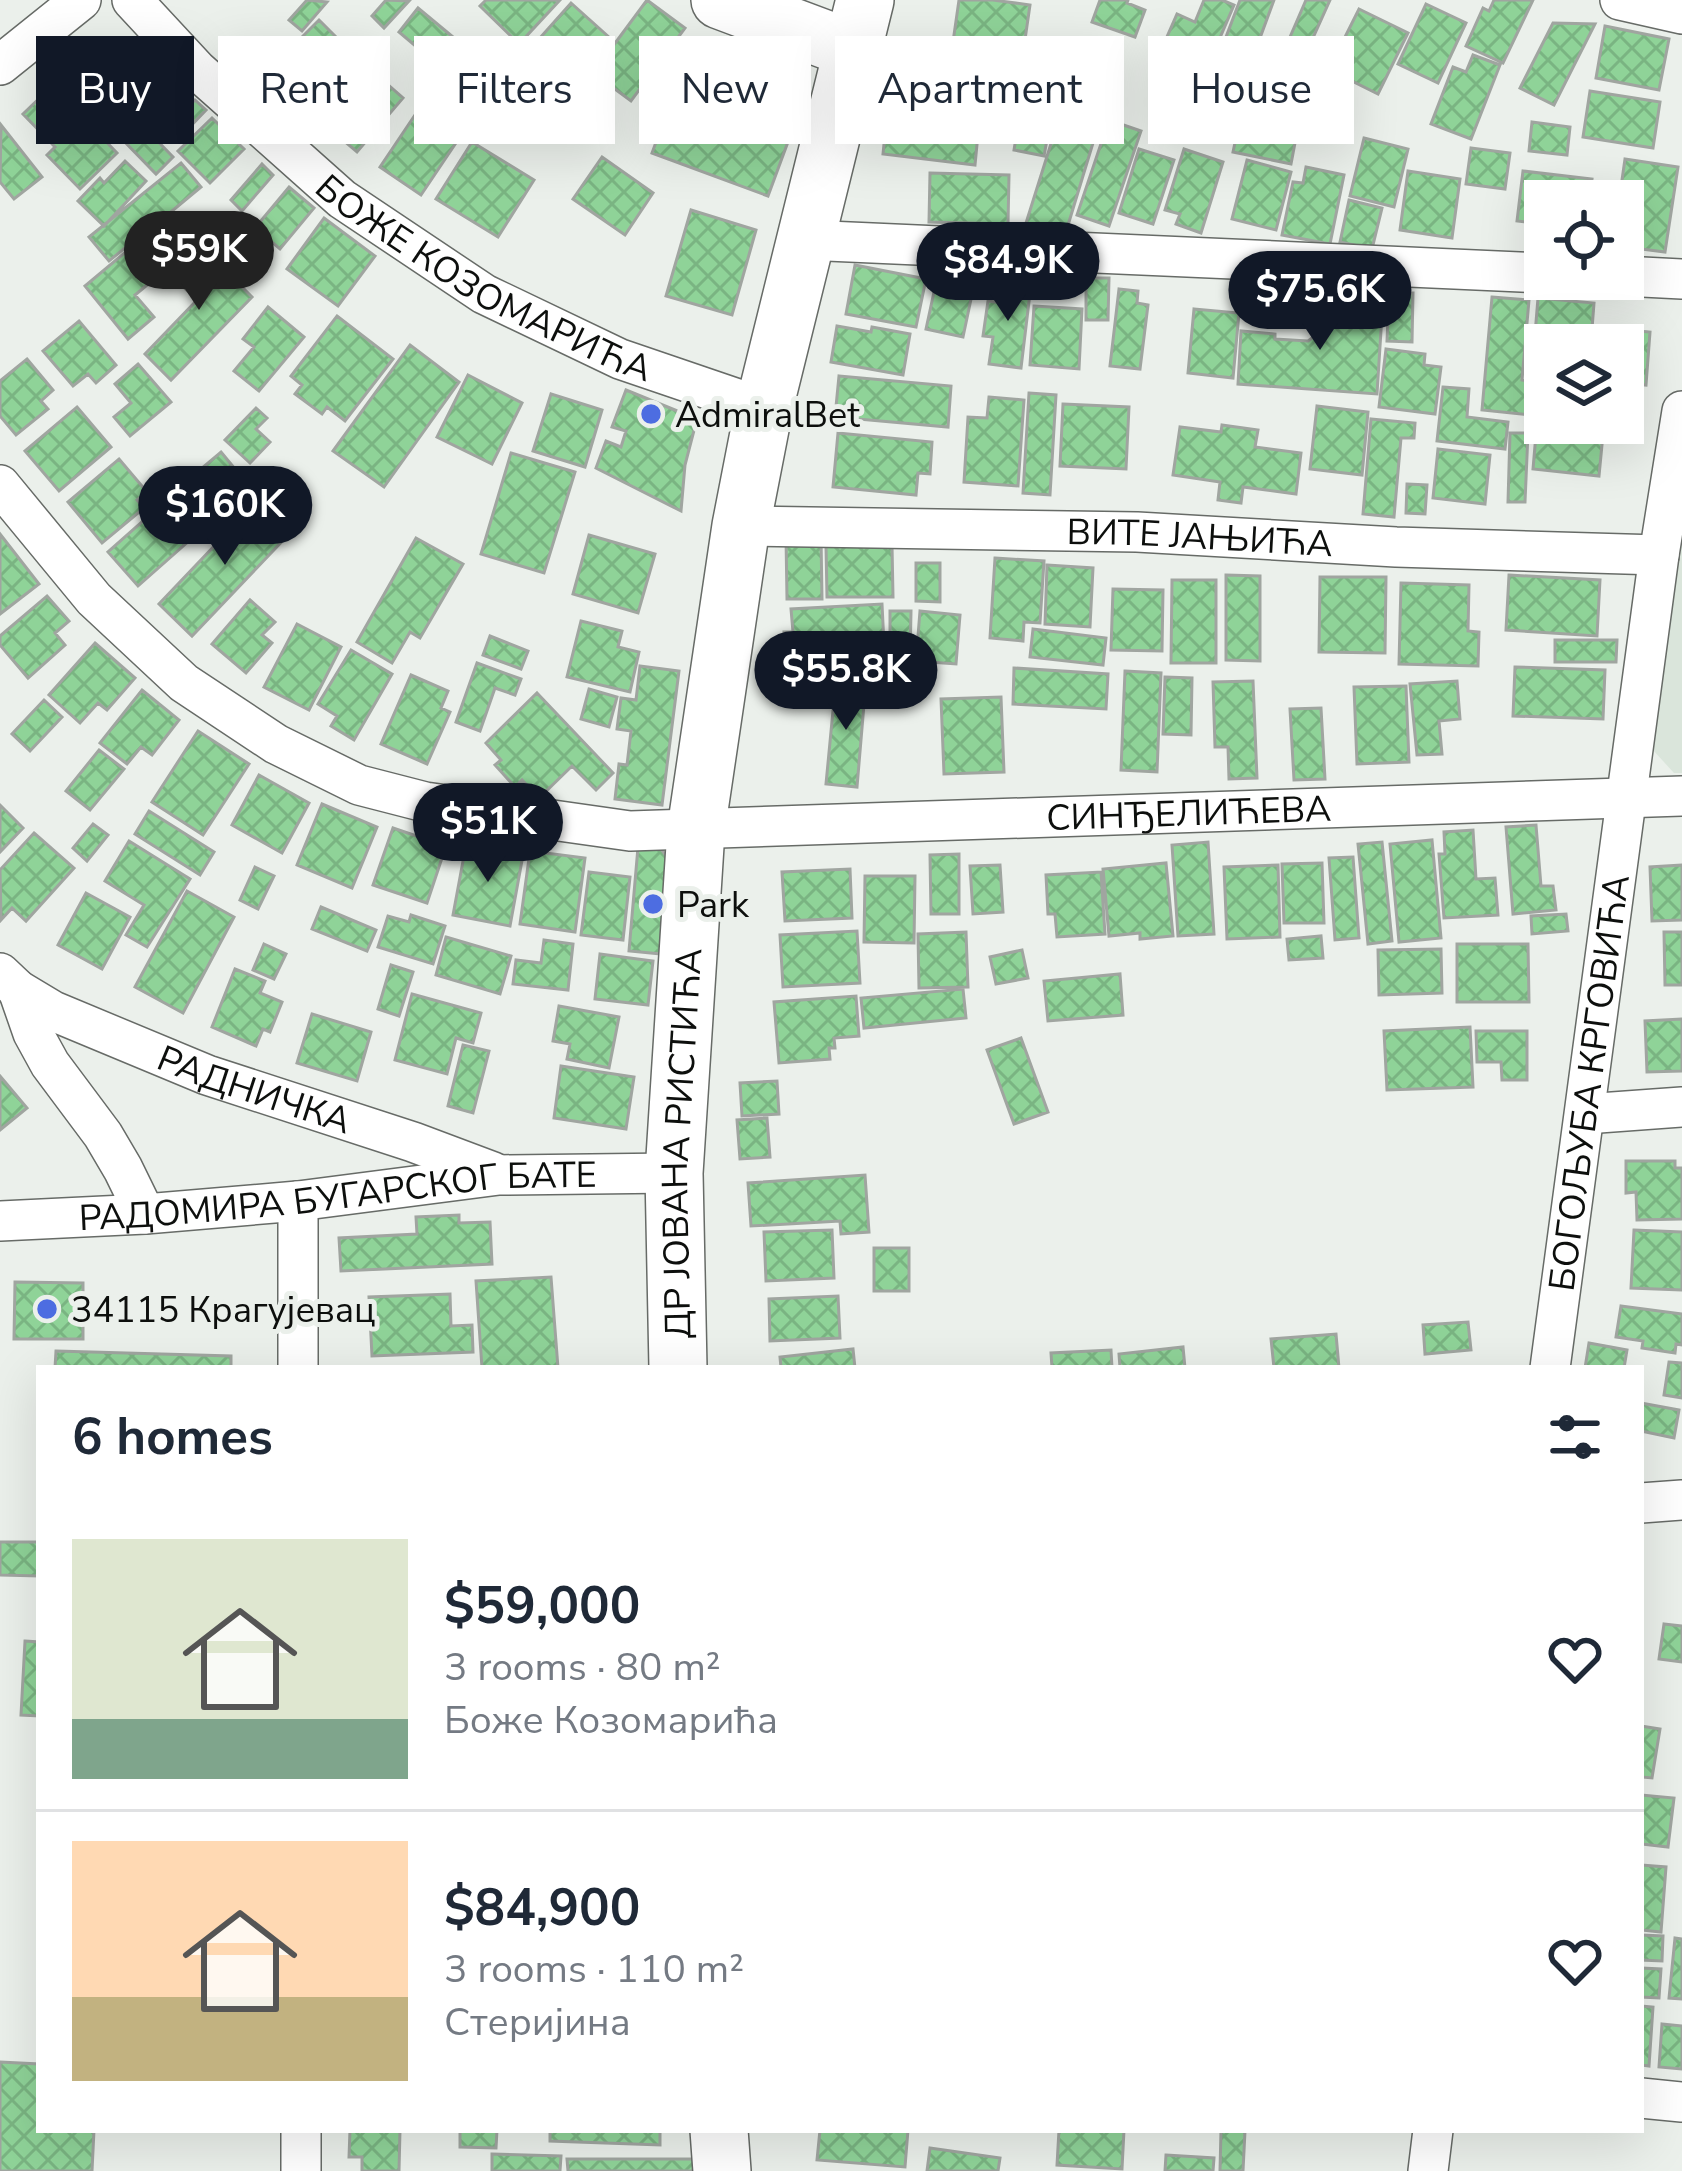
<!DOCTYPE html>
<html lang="en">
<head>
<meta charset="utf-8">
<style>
	body { margin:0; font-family:"Nunito Sans",sans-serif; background:#f6f6f7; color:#1f2937; height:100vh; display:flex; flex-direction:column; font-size:45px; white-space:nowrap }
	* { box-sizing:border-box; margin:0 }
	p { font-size:39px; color:#747a83 }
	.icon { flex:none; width:66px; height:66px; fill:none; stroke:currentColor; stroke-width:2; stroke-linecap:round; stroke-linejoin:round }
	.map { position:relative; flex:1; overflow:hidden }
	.details { position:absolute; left:36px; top:1365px; width:1608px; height:768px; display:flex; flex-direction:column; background:#fff; border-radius:0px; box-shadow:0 12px 48px #0002 }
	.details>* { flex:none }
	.banner { position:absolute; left:36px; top:36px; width:1611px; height:108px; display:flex; gap:24px }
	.fabs { position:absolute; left:1524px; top:180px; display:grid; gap:24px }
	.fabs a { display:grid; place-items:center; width:120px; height:120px; border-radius:0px; background:#fff; box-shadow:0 12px 48px #0002; font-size:60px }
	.price { position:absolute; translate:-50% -102px; padding:0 27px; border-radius:42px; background:#111827; color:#fff; font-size:39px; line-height:78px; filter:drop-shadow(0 3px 6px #0008) }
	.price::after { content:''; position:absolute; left:50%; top:72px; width:36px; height:27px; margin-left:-18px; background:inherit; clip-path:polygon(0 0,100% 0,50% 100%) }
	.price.selected { background:#222; color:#fff }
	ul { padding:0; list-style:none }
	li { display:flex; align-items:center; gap:36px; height:300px; padding:0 36px }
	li+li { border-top:3px solid #e0e1e3 }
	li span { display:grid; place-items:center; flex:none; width:336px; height:240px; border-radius:0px; color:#555 }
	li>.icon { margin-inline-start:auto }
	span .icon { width:144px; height:144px; fill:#fffc; stroke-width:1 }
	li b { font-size:51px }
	h2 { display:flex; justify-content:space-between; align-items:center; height:144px; padding:0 36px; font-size:51px }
	.chip { padding:0 42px; border-radius:0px; background:#fff; box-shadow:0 12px 48px #0002; font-size:42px; line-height:108px }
	.chip.selected { background:#111827; color:#fff }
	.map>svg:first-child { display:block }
</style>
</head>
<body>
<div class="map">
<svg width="1682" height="2171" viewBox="0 0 1682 2171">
	<defs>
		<pattern id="building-cross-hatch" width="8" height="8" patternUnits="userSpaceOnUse" patternTransform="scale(3)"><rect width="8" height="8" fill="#8fd398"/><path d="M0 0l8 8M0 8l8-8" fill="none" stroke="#7ab482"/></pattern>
	</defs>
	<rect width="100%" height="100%" fill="#ebf0eb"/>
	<path fill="#dae5db" d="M1682,539V773H1674L1653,750L1648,729Z"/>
	<path fill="url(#building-cross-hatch)" stroke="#a0a5a0" stroke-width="3" d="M307,0L327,2L302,31L289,20Z
		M386,0L409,1L384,28L372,16Z
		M486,0H560L519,44L480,6Z
		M647,0L685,28L631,101L593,73Z
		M959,0H993L1030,5L1020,74L970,67L973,52L952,49Z
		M1100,0H1128L1127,3L1145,10L1135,37L1092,22Z
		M1204,0H1222L1234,5L1204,75L1159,55L1177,14L1195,22Z
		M1240,0H1274L1253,57L1223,45Z
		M1306,0H1330L1303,60L1284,51Z
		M1494,0H1533L1503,63L1466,46L1483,8L1489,11Z
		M571,3L610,38L563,91L524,56Z
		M1426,4L1466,23L1438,83L1398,64Z
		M418,8L459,42L439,66L399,32Z
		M1359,9L1408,33L1378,94L1338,74L1348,53L1339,49Z
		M319,20L349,50L295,104L260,69L280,49L285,54Z
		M1553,23L1595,24L1554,105L1520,88Z
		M1605,26L1669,39L1659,90L1596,78Z
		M693,42L809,85L768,196L652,153Z
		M91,54L141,105L116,130L66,78Z
		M1473,55L1500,65L1471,139L1431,124L1453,67L1466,72Z
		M369,68L403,98L357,152L316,117L347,81L354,87Z
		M928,74L1009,82L1004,131L942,125L944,114L924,112Z
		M52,86L117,153L80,189L47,155L55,147L23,114Z
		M1590,91L1660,102L1653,148L1583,137Z
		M1056,99L1071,103L1064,129L1048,125Z
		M195,100L206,110L182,135L171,124Z
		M421,106L462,134L421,195L380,167Z
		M1021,107L1044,111L1042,128L1049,129L1044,156L1014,150Z
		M1242,110L1299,122L1291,164L1233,152Z
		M212,118L244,149L210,183L178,151Z
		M1109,120L1141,131L1109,226L1077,215Z
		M138,121L173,157L156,174L121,138Z
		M1532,122L1570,127L1567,155L1529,151Z
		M886,124L978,134L975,165L883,154Z
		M1,125L42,177L14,199L0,182Z
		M1055,131L1093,143L1065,235L1026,223Z
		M1364,138L1408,149L1394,207L1350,196Z
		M472,142L534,180L498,237L436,199Z
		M1471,148L1510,153L1505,189L1466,184Z
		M1139,149L1174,160L1153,224L1119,213Z
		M1184,149L1223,162L1201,233L1176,224L1180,214L1165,210Z
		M602,157L653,193L625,235L573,199Z
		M1625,159L1678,167L1665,252L1641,249L1642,238L1623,235L1624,210L1623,201H1619Z
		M1247,160L1291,172L1276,230L1232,219Z
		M125,161L146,181L104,226L78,201L100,178L104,183Z
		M181,163L201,187L166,216L181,234L158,253L142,234L109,261L89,237Z
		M262,164L273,175L242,211L231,200Z
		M1306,167L1344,175L1330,244L1282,235L1293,182L1303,183Z
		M1408,171L1460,179L1452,238L1400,230Z
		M1523,171L1592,179L1589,201H1545V224L1517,221Z
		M930,173L1009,175L1008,224L929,222Z
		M289,187L314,208L280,249L255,228Z
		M1349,200L1382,208L1372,249L1340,242Z
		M691,210L756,230L732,315L666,296Z
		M324,218L375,256L338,306L287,269Z
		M203,248L252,297L171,380L145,354L197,300L174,278Z
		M128,250L152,281L135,295L154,317L128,339L85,286Z
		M855,265L926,279L916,327L846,314Z
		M937,278L974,285L963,337L926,329Z
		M1086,278H1109L1108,320H1086Z
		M998,281L1031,285L1021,368L989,364L993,337L983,336L988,301L995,302Z
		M1119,289L1138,291L1137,303L1148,305L1140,369L1110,366Z
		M1389,293H1413L1412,342L1387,341Z
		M1333,296L1383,299L1377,394L1238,384L1241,331L1275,334V339L1308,341L1330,325Z
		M1492,297L1529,300L1522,380L1534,382L1531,415L1482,410Z
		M1538,298L1594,303L1591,342L1581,341V345H1545V360L1533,359Z
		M1034,306L1082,309L1079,369L1030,365Z
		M268,307L304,337L259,391L234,371L254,347L243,339Z
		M1194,309L1239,313L1233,378L1188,373Z
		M337,316L393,359L345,421L327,407L322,414L295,394L302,385L291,376Z
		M79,321L116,365L96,383L88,374L73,386L43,351Z
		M837,326L871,332L872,327L910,334L903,375L831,362Z
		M1599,327L1650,332L1646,385L1623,383V345H1598Z
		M410,345L459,382L384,487L333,451Z
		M1386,349L1425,354L1424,365L1441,367L1435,414L1379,407Z
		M27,359L53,390L41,401L48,409L16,435L0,416V381Z
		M138,364L171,402L130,436L114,417L131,403L115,384Z
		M468,375L522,403L492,464L437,437Z
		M839,376L951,386L948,427L835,417Z
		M1443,387L1469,389L1467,417L1508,422L1505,449L1437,441Z
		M626,390L697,419L685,465L681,511L596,468L606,441L621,447L626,431L612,427Z
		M1029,393L1056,395L1050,495L1023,493Z
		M551,394L602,410L585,467L533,451Z
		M989,397L1024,400L1018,486L964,482L968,417L987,418Z
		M1063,404L1129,407L1126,469L1060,466Z
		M1317,406L1368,412L1362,475L1310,469Z
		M77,407L111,447L59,491L25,451Z
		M256,408L267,418L256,429L270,442L250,463L225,440Z
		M1538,411L1545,412V423L1604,424L1599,476L1533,469Z
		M1371,419L1415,423L1414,438H1401L1394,517L1363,514Z
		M1222,425L1258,430L1255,447L1301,453L1296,494L1243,487L1241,503L1218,500L1220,482L1173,475L1180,427L1221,432Z
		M838,433L932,442L930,474L918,473L916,495L833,487Z
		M1510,433H1528L1525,502H1508Z
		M1438,449L1490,455L1485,504L1433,498Z
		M221,452L245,481L200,519L176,490Z
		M511,453L575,472L544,573L481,554Z
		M119,459L147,492L137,500L144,508L102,543L68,502Z
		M1407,484L1427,485L1425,514L1406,513Z
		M170,497L200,531L138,586L108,552Z
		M258,500L291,532L192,636L159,604Z
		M0,534L39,584L0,614Z
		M589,535L655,554L638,613L573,594Z
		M786,537H821L822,599H787Z
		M416,538L463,564L420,638L410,632L392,663L357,642Z
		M892,545L893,597H827L826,546Z
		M995,558L1044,561L1040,623L1024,622L1023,641L990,638Z
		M916,563H940V602L916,601Z
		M1047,565L1093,568L1090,627L1045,624Z
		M1226,575L1260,576V661L1226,660Z
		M1509,575L1600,580L1597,636L1506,630Z
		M1320,577H1386L1385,653L1319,652Z
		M1172,580H1216V663H1171Z
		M1401,583L1469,585L1468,631L1479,632L1478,666L1399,664Z
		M1113,589L1163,590L1162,651L1111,650Z
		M47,596L69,621L55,633L65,645L28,678L0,645V636Z
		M250,600L275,622L262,635L272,643L246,673L212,644Z
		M882,604L885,664L786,670L784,632H793L791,609Z
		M890,611H911L910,661H890Z
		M920,611L960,615L956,664L916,661Z
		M581,621L622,631L618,647L639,652L630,692L567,677Z
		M297,624L341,647L309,710L264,687Z
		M1033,629L1106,638L1103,665L1030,657Z
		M490,636L528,651L521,669L483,655Z
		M1555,640H1617L1616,662H1555Z
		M95,643L135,678L107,710L98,703L80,723L49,695Z
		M351,650L392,674L354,740L331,726L337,716L318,704Z
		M477,663L521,679L515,695L495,688L480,731L456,722Z
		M640,666L679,671L662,805L615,799L619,764L627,765L631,731L617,729L621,698L636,700Z
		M1515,667L1605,670L1603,719L1513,716Z
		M1014,668L1108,674L1106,709L1013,704Z
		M1125,671L1161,673L1157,772L1121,770Z
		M411,675L448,691L441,708L450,712L427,764L381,744Z
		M1165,677L1192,678L1191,735L1163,734Z
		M836,679L866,681L857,787L826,784Z
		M1253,681L1257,778L1229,779L1228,747H1215L1213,682Z
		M1457,681L1460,719L1439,721L1442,754L1417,755L1410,684Z
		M1406,686L1409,762L1357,764L1354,687Z
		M589,689L617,697L609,727L581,719Z
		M142,690L179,720L152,755L141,747L127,764L100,743Z
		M537,693L613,773L596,790L572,766L539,798L522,780L515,787L495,765L501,760L486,743Z
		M1001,697L1004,772L944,774L941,699Z
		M44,700L62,717L30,751L12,734Z
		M1321,708L1325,779L1294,780L1290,709Z
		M198,731L249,764L203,835L152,802Z
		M99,750L124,769L90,810L66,791Z
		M259,775L309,803L282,853L232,825Z
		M322,804L377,827L352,888L297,865Z
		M0,805L23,828L0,852Z
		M149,811L214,852L200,875L135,834Z
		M93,824L108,835L87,861L73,848Z
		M1536,825L1541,886H1553L1556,910L1513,914L1506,827Z
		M393,828L446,846L427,903L373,885Z
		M1473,830L1476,879L1495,878L1498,915L1444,918L1439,854H1445L1444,832Z
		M34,833L74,868L26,921L12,908L1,920L0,870Z
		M1432,840L1441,938L1399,942L1390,844Z
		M129,841L190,879L147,947L126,935L144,905L105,881Z
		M1208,842L1214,934L1178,936L1172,845Z
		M1382,842L1392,941L1368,944L1358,844Z
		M466,845L523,855L510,926L453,915Z
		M638,847L661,849L671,862L662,954L629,951Z
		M530,851L585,858L575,932L520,924Z
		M959,854V914H931L930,855Z
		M1353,857L1359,938L1335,940L1329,858Z
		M1166,863L1173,936L1140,939V933L1109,936L1103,869Z
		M1322,863L1324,923H1284L1282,864Z
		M1000,865L1003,912L973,914L970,866Z
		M1278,865L1280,937L1227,939L1224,867Z
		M1682,865V920L1652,921L1650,867Z
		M255,867L274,876L258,909L240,900Z
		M850,869L852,918L785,921L782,872Z
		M589,872L630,877L623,940L581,935Z
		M1101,872L1105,934L1057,937L1055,914H1048L1046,875Z
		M865,876H915L914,943L864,942Z
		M187,891L234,917L183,1013L135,987Z
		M86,893L130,917L102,969L58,945Z
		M321,907L376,930L367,951L312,929Z
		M1566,914L1568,931L1532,934L1531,916Z
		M411,915L445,926L433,964L378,947L388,916L409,922Z
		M857,931L860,983L783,987L780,935Z
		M966,932L968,987L919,988L918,934Z
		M1664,932H1682V985H1665Z
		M1321,936L1323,958L1289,960L1287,939Z
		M446,937L511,956L500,994L436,975Z
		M544,940L573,944L568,990L513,984L516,960L541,963Z
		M264,944L286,954L274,979L253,970Z
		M1457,944H1528L1529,1002H1457Z
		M1441,949L1442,993L1379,995L1378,950Z
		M1022,950L1028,978L996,984L990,957Z
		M600,954L653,961L648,1005L595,999Z
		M391,965L413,972L399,1016L378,1009Z
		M235,969L265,981L260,993L282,1002L270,1032L263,1029L256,1046L212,1027Z
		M1120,974L1123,1015L1048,1021L1044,981Z
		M963,989L966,1018L864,1028L861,998Z
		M412,994L481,1013L473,1043L456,1038L447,1074L395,1060Z
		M856,996L859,1036L834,1038L835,1048H829L830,1059L779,1063L774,1002Z
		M559,1006L619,1017L609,1068L567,1059L570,1044L553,1041Z
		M312,1014L371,1032L357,1081L297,1063Z
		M1682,1019V1071L1647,1072L1645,1021Z
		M1470,1027L1473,1087L1387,1090L1384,1031Z
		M1476,1031H1527V1080H1502L1501,1062H1477Z
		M1021,1038L1048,1112L1014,1124L987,1050Z
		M463,1045L489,1051L473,1113L448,1106Z
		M561,1066L634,1077L626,1129L554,1118Z
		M0,1076L27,1108L0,1130Z
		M777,1081L779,1114L742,1116L740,1083Z
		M767,1118L770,1157L740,1159L737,1120Z
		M1626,1161H1675V1168H1682V1219L1637,1220L1636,1192L1626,1193Z
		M865,1175L869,1232L841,1234L840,1221L751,1226L748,1183Z
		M459,1215V1223L490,1222L492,1264L341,1271L339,1238L417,1234L416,1217Z
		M832,1230L834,1278L766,1281L764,1232Z
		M1634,1230L1682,1232V1290L1631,1288Z
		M874,1248H909V1291H874Z
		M551,1277L558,1368H482L476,1281Z
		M15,1282L83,1283V1339H14Z
		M450,1294L451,1326L472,1325L473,1352L372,1356L369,1297Z
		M838,1296L840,1338L770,1341L769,1299Z
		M1621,1306L1682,1314V1345L1676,1344L1675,1353L1642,1348L1643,1341L1616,1337Z
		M1468,1322L1471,1350L1425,1354L1423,1325Z
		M1336,1334L1339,1368H1274L1271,1339Z
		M1589,1343L1627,1350L1624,1368H1585Z
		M1183,1347L1185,1368H1120L1119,1354Z
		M853,1349L855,1368H781L780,1357Z
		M1111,1350L1112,1368H1052L1051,1353Z
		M56,1351L231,1356V1368H55Z
		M1669,1362L1682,1363V1398L1664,1395Z
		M1641,1403L1679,1410L1674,1438L1641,1431Z
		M0,1542H39V1576L0,1575Z
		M1664,1624L1682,1626V1662L1659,1659Z
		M25,1641L39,1642V1716L21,1715Z
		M1641,1726L1660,1729L1652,1778L1641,1777Z
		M1641,1795L1674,1798L1668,1847L1641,1844Z
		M1641,1865L1666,1867L1661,1932L1641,1930Z
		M1641,1935L1663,1936L1662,1961L1641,1960Z
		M1675,1938L1682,1939V1999L1669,1998Z
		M1641,1968L1661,1969L1659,1998L1641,1997Z
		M1641,2006L1653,2007L1649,2066L1641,2065Z
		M1662,2024L1682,2026V2069L1659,2067Z
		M0,2062L39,2064V2130H94L92,2171H0Z
		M350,2130H400L399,2171H362V2157H349Z
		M460,2130H497L496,2148L460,2147Z
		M550,2130H660V2145L550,2141Z
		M820,2130H908L905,2167L817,2160Z
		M1059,2130H1124L1122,2169L1057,2165Z
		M1221,2130L1245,2131L1243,2171H1220Z
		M930,2148L1000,2158L998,2171H927Z
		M492,2154L561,2156L560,2171H492Z
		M1166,2155L1214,2158L1213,2171H1165Z
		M567,2159H694V2171H568Z"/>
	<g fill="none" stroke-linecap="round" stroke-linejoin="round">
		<g stroke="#676b67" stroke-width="42">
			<g id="street">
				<path id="s1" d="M132,0L197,70L342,199L484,294L620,359L764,408"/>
				<path d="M1620,0L1682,14"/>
				<path d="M0,65L81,0"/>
				<path d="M805,240L1545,273"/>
				<path d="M1623,276L1682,279"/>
				<path id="s2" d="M0,485L94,599L184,683L276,744L359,785L425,802L630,831L1682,796"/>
				<path id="s3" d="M741,526L1137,532L1396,547L1659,555"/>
				<path id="s4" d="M0,973L18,990L53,1011L207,1075L413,1142L493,1172"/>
				<path d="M18,990L33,1033L50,1064L103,1135L123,1169L145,1214"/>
				<path d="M1585,1114L1682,1107"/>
				<path d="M298,1201V1368"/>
				<path id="s5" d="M0,1221L145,1214L298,1201L499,1175L674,1173"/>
				<path id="s6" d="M1550,1368L1659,555L1682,411"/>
				<path d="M1641,1503L1682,1500"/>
				<path d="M1641,2098L1682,2102"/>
				<path d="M301,2130V2171"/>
				<path d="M1428,2171L1433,2130"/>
			</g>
		</g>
		<g stroke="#676b67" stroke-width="60">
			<g id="secondary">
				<path d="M720,0L851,49"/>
				<path id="s7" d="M678,1368L674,1173L696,830L741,526L764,408L865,0"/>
				<path d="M719,2130L722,2171"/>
			</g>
		</g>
		<use href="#street" stroke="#fff" stroke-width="39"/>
		<use href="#secondary" stroke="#fff" stroke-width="57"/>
	</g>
	<g fill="#4d6de1" stroke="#ebf0eb" stroke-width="4.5">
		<circle cx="651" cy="414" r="12"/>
		<circle cx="653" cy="904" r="12"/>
		<circle cx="47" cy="1309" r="12"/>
	</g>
	<g text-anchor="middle" stroke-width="10" stroke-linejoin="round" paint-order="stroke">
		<g font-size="36" fill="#0d0f0d" stroke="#ebf0eb">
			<text dy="13" stroke="none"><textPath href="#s1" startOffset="453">БОЖЕ КОЗОМАРИЋА</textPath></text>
			<text dy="13" stroke="none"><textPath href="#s3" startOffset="459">ВИТЕ ЈАЊИЋА</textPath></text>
			<text dy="13" stroke="none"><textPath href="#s2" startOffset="1308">СИНЂЕЛИЋЕВА</textPath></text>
			<text dy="13" stroke="none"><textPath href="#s6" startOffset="288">БОГОЉУБА КРГОВИЋА</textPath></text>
			<text dy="13" stroke="none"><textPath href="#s4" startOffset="282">РАДНИЧКА</textPath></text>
			<text dy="13" stroke="none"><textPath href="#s7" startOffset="225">ДР ЈОВАНА РИСТИЋА</textPath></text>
			<text dy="13" stroke="none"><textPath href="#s5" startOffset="339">РАДОМИРА БУГАРСКОГ БАТЕ</textPath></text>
		</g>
		<g font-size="36" fill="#0d0f0d" stroke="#ebf0eb" text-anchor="start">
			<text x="675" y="427">AdmiralBet</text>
			<text x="677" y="917">Park</text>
			<text x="71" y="1322">34115 Крагујевац</text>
		</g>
	</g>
</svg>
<div class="fabs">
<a><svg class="icon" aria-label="locate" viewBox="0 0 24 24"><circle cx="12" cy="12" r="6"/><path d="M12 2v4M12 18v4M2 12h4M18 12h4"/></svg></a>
<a><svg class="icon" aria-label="layers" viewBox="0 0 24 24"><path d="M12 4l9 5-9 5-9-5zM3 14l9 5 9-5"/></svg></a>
</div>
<b class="price selected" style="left:199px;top:313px">$59K</b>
<b class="price" style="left:1008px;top:324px">$84.9K</b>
<b class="price" style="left:1320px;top:353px">$75.6K</b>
<b class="price" style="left:225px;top:568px">$160K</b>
<b class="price" style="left:846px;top:733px">$55.8K</b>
<b class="price" style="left:488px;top:885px">$51K</b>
<div class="banner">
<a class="chip selected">Buy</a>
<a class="chip">Rent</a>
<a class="chip">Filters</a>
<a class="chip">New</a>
<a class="chip">Apartment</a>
<a class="chip">House</a>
</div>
<section class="details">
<h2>6 homes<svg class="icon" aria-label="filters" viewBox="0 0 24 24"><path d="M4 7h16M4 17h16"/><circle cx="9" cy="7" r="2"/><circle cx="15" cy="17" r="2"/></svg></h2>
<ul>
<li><span style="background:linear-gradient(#dfe7d0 75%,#7fa58c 0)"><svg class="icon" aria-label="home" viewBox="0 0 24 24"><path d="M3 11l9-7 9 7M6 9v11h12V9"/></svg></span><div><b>$59,000</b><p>3 rooms · 80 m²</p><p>Боже Козомарића</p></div><svg class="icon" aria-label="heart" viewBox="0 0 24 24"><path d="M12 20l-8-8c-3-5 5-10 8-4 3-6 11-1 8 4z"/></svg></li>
<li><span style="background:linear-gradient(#ffd9b3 65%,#c2b280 0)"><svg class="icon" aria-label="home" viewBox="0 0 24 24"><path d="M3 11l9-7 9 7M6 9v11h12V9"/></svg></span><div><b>$84,900</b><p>3 rooms · 110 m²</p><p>Стеријина</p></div><svg class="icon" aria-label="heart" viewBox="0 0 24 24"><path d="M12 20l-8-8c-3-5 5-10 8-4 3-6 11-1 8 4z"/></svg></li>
</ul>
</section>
</div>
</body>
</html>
